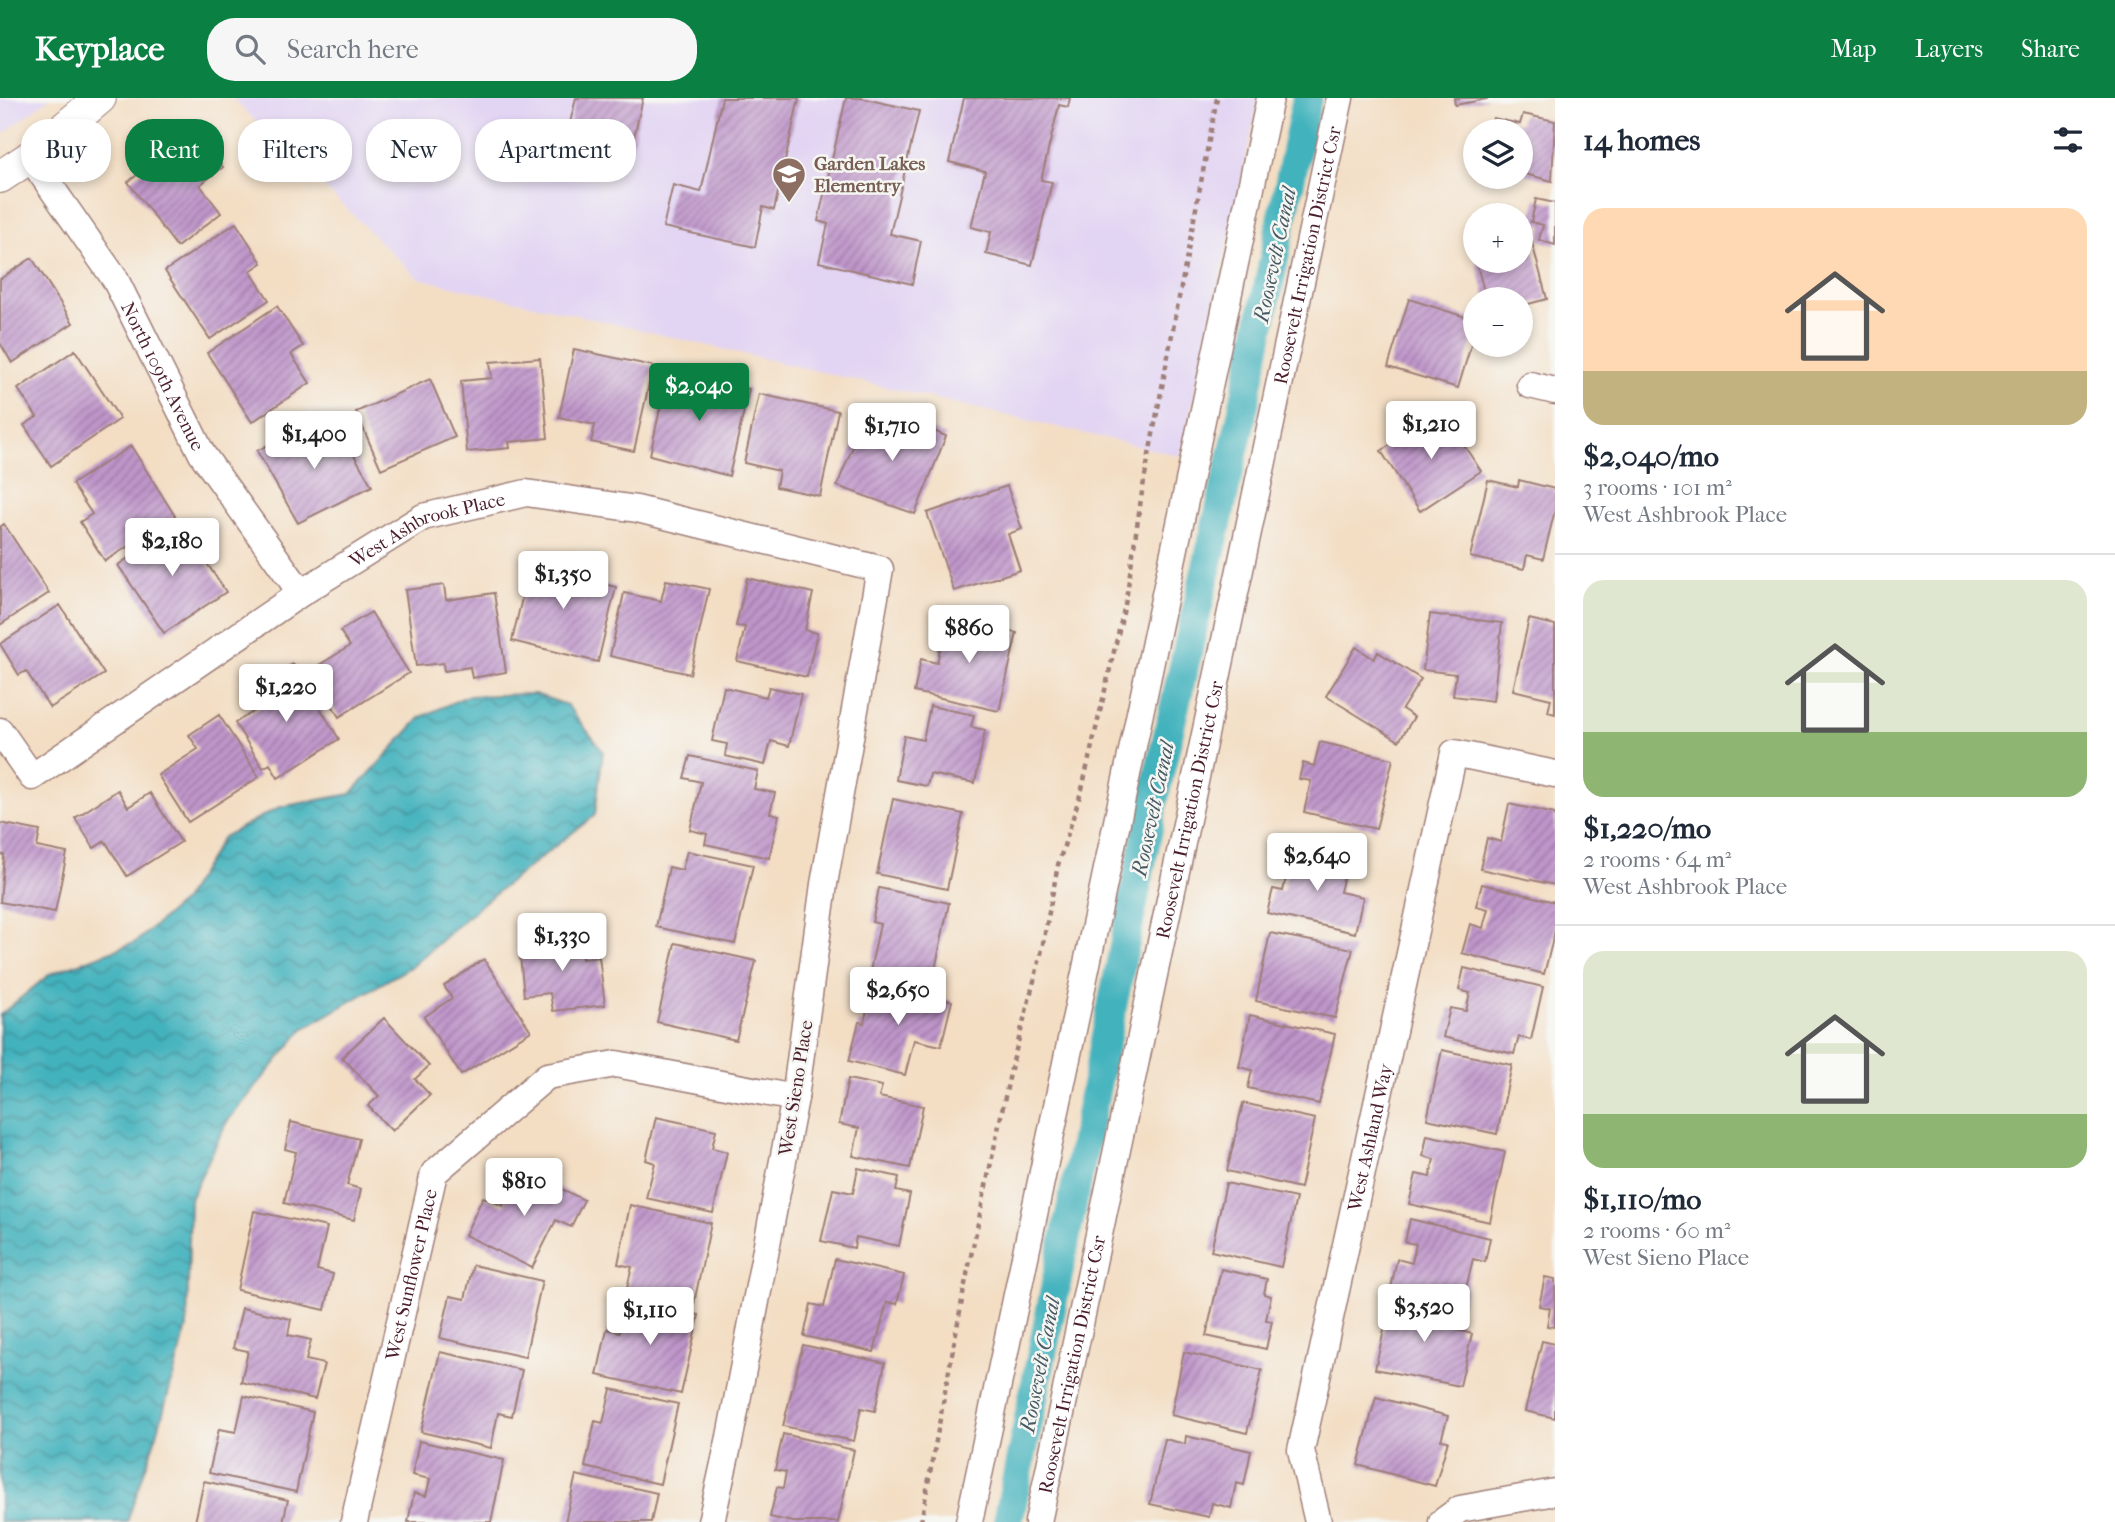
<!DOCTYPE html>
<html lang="en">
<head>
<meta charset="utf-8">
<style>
	body { margin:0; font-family:"IM FELL French Canon",serif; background:#f6f6f7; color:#1f2937; height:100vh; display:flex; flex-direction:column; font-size:26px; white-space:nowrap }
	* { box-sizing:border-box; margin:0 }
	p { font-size:23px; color:#747a83 }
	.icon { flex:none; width:38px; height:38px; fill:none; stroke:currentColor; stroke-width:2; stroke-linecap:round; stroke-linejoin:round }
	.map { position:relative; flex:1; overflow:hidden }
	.sheet { display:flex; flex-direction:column; background:#fff; width:560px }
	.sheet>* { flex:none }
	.top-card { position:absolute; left:21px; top:21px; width:665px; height:63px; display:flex; gap:14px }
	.buttons { position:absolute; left:1463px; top:21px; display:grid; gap:14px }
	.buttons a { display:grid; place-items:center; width:70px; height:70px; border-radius:50%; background:#fff; box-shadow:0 4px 10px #0003; font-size:35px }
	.price { position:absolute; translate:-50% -60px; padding:0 16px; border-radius:7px; background:#fff; color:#222; font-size:23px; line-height:46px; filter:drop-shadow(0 2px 4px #0008) }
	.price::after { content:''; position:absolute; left:50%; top:42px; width:21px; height:16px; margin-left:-10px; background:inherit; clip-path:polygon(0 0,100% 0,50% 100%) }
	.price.current { background:#0b8043; color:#fff }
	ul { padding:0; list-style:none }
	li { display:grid; align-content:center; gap:14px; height:371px; padding:0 28px }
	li+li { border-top:2px solid #e0e1e3 }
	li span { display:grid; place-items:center; height:217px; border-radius:21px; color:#555 }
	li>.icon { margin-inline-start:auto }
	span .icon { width:126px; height:126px; fill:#fffc; stroke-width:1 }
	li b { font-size:30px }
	h2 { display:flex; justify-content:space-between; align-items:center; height:84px; padding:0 28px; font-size:30px }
	.chip { padding:0 24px; border-radius:28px; background:#fff; box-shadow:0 4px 10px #0003; font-size:24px; line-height:63px }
	.chip.current { background:#0b8043; color:#fff }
	header { display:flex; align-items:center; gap:42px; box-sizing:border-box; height:98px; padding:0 35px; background:#0b8043; color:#fff }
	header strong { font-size:33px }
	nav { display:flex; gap:38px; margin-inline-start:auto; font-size:24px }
	.search { width:490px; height:63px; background:#f6f6f7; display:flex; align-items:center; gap:18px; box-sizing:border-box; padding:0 24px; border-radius:28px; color:#747a83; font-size:26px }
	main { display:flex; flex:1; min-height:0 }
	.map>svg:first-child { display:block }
</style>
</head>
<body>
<header>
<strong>Keyplace</strong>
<div class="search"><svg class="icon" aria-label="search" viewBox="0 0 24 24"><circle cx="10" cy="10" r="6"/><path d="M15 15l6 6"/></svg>Search here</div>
<nav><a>Map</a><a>Layers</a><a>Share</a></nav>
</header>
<main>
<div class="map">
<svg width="1555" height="1424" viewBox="0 0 1555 1424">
	<defs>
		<pattern id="water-waves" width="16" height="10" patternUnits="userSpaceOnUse" patternTransform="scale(1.75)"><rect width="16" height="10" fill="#43b2bd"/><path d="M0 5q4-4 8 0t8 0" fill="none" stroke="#3a909a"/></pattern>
		<pattern id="building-hatch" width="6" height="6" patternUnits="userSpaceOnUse" patternTransform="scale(1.75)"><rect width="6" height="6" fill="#bf96ca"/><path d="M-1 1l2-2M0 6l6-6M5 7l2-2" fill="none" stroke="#9d7aa4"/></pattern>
	</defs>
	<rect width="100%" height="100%" fill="#f6f6f2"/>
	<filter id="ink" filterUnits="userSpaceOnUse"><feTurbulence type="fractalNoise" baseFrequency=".0143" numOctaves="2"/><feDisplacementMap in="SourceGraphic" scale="14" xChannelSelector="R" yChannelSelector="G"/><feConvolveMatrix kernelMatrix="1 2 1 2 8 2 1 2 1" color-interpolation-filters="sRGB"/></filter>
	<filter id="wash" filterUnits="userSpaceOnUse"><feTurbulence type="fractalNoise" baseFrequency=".00686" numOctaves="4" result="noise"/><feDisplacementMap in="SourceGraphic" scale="28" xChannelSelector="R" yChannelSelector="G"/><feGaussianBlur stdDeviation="1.57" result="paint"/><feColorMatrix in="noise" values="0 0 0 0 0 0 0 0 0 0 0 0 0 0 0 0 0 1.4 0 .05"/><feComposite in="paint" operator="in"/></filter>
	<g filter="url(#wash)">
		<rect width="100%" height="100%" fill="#f3dec4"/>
		<path fill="#e2d4f3" d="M0,0H50L0,38Z
			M232,0H1259L1181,358L418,180Z"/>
		<path fill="url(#water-waves)" stroke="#466874" stroke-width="2" d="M535,596L567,607L603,653L595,717L483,805L412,868L303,931L226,1025L190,1101L187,1229L157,1336L127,1424H0V917L50,876L136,844L183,803L223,739L280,709L351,696L421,619L467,598Z"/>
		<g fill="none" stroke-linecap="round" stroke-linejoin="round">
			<path stroke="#43b2bd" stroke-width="30" d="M1008,1424L1159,676L1240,326L1307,0"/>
		</g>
		<g id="blocks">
			<path fill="url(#building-hatch)" d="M576,0H643L631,52L613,48L609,69L562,58Z
				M722,0H799L774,112L763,109L755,149L663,129L673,87L701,94Z
				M846,0H861L919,13L890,136L921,143L912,186L819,164L828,126L818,123Z
				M964,0H1070L1068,9L1059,7L1041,82L1052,84L1032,167L986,156L991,134L971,129L985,73L949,64Z
				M1454,0H1487V1L1455,7Z
				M1523,16L1555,23L1552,83L1521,75V33H1490L1493,20L1520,26Z
				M195,32L223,69L200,87L221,115L177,149L128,84Z
				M1536,101L1555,105V147L1539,142L1543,127L1531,124Z
				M236,125L262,165L250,173L269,202L210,241L165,173Z
				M1530,137L1547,201L1521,208V201H1486L1476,163H1521V139Z
				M32,160L73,225L12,265L0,245V181Z
				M1409,201L1475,222V234L1458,290L1388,269Z
				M277,208L303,248L291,256L310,285L252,324L207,255Z
				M574,251L653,268L634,353L591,344L595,327L559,319Z
				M75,252L120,321L51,368L24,327L37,319L18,291Z
				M540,260L548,340L509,344L510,350L467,354L461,283L492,280L490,264Z
				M668,274L749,291L729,378L650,357Z
				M430,281L455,339L381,371L356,314Z
				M759,296L838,313L820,398L776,389L779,373L744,365Z
				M1441,313L1481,373L1420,413L1381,353Z
				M900,319L946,338L915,416L837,388L864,321L894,333Z
				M336,326L372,388L298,425L257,353L299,329L307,343Z
				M131,348L175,418L105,463L80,424L92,416L72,386Z
				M1488,382L1518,389L1519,382L1555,391V412L1543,461L1527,457L1524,471L1470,459Z
				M1007,388L1022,431L1008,436L1020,472L954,493L927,415Z
				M180,425L226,494L164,535L118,467Z
				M4,426L49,495L0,527V429Z
				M532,457L573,466L570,478L616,489L598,564L512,543Z
				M747,480L813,495L805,532L817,535L807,579L737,563L745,529L736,528Z
				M666,482L709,491L690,576L610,558L624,495L661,503Z
				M444,487L446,502L494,495L506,574L472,580L470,569L444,573L443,565L416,568L405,492Z
				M60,507L104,576L50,610L26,573L19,577L0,546Z
				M371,514L409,575L339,619L311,572L350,548L340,533Z
				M1430,516L1502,525L1493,603L1453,598L1456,576L1423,572Z
				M947,519L1017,535L999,613L914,594L921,561L937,565Z
				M1529,521L1555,527V616L1548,614L1551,601L1513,592Z
				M1356,549L1374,561L1378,554L1421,581L1402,611L1414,619L1399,643L1326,598Z
				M293,566L339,641L278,680L270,666L263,670L235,625L264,607L253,590Z
				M724,589L766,599L769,589L801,596L789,648L771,643L765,667L725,658L727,646L712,643Z
				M930,608L974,617L971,629L985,632L975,685L930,676L927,688L896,682L904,638L923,642Z
				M219,617L259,679L188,724L158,677L198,651L189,637Z
				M1320,644L1393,661L1376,731L1304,714L1311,683L1299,681L1303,665L1314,668Z
				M690,658L758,673L754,691L775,695L770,715L779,717L769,760L705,746L707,736L690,732L701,684L684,680Z
				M118,692L128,709L150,695L181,744L127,778L105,743L94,750L75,720Z
				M893,701L963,716L947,791L877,776Z
				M1509,706L1555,716V787L1480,771L1487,740L1501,744Z
				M0,725L40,733L37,749L67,755L55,814L0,804L4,757L0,756Z
				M1293,751L1347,763L1340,794L1363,799L1355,835L1267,815L1273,791L1283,793Z
				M687,753L753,767L735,846L656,829L669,769L682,772Z
				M1482,786L1555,804V833L1544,876L1462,855L1470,826L1483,830L1488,811L1476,808Z
				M879,790L949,805L932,886L870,873L880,826L872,824Z
				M1270,835L1353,851L1335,920L1256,903Z
				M579,836L582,861L599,859L605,907L553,913L550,895L524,898L520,858L531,856L529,842Z
				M675,845L756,863L736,942L657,924Z
				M484,861L531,933L461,977L424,919L452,900L444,888Z
				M1464,870L1543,889L1531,942L1519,939L1514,956L1443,939L1450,910L1466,913L1470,895L1459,892Z
				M873,884L952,903L941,948L914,942L905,977L849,963L859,924L864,925Z
				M1250,917L1335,936L1319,1006L1248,990L1252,972L1239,969Z
				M384,920L429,968L415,981L430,997L392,1033L368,1008L379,998L342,959Z
				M1442,952L1512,967L1497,1036L1427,1021Z
				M848,981L882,988L879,999L923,1008L910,1070L853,1058L859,1030L839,1026Z
				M1243,1005L1315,1021L1300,1090L1227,1073Z
				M656,1019L716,1032L712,1050L727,1054L713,1115L646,1100L655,1065L646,1062Z
				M291,1024L359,1041L347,1087L361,1091L354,1122L284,1105L296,1054L285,1051Z
				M1427,1037L1505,1054L1490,1124L1409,1106L1416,1076L1430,1079L1434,1061L1423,1058Z
				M858,1070L899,1079L896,1093L910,1096L899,1148L856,1139L854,1150L821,1143L833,1091L853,1095Z
				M521,1071L584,1102L571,1129L556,1122L532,1170L465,1137L483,1099L503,1108Z
				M1226,1085L1296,1100L1281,1169L1211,1153Z
				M630,1107L711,1125L694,1205L627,1190L632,1169L618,1166Z
				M254,1113L327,1129L317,1172L333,1176L325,1212L237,1192Z
				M1410,1121L1490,1140L1485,1164L1473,1161L1462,1207L1391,1190L1397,1161L1412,1165L1416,1146L1405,1144Z
				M835,1161L904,1177L897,1206L887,1204L874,1254L804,1238L811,1206L824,1209Z
				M473,1167L542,1183L525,1259L440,1240L450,1198L465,1201Z
				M1221,1171L1267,1181L1264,1196L1271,1198L1266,1222L1272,1223L1266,1251L1206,1238Z
				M1545,1179L1555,1181V1229L1547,1228L1550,1210L1539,1208Z
				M628,1201L699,1217L681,1296L597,1277L607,1231L620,1234Z
				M1391,1202L1462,1218L1458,1232L1472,1236L1460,1288L1375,1271Z
				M242,1210L291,1221L288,1237L311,1242L306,1262L324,1266L315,1301L241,1284L248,1253L233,1250Z
				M1542,1243L1555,1246V1320L1525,1313Z
				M803,1247L885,1265L875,1313L861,1310L854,1343L783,1328Z
				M440,1254L522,1272L512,1318L498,1315L491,1350L421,1334Z
				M1184,1254L1262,1272L1247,1335L1171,1317Z
				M611,1291L678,1306L660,1386L585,1369L595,1323L603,1325Z
				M244,1298L313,1314L296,1394L209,1375L219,1331L236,1334Z
				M1376,1299L1448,1318L1441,1342L1448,1343L1435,1388L1358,1367Z
				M783,1336L854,1352L838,1424H793L770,1419L777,1389L783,1390L786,1374L775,1372Z
				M1186,1338L1251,1353L1244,1387L1236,1385L1231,1410L1212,1405L1209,1419L1150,1406L1165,1341L1185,1346Z
				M419,1343L504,1362L491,1424H408L414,1395L426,1398L430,1381L412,1377Z
				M576,1377L657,1395L651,1424H565Z
				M204,1383L288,1402L283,1424H195Z"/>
		</g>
	</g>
	<g filter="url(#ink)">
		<use href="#blocks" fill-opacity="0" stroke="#9e7e78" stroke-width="2"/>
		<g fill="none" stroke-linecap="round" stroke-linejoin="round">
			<g stroke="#9e7e78" stroke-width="29">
				<g id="minor">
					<path id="s1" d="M30,59L115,181L202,356L301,495"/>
					<path d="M1530,287L1555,293"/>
					<path id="s2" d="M0,633L32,679L301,495L423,419L526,395L637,411L880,471L824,786L795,1000L730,1339L711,1424"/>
					<path id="s3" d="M354,1424L434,1075L547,978L616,966L795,1000"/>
					<path d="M969,1424L1270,0"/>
					<path id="s4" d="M1038,1424L1340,0"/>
					<path id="s5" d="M1318,1424L1301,1352L1454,655L1555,676"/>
					<path d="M1442,1424L1460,1411L1555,1394"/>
				</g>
			</g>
			<g stroke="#9e7e78" stroke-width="34">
				<path id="tertiary" d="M0,79L30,59L100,0"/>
			</g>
			<path stroke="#9e7e78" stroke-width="4.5" stroke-dasharray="5 5" stroke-linecap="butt" d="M921,1424L965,1186L1011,971L1041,856L1058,767L1082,691L1126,502L1142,394L1217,0"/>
			<use href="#minor" stroke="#fff" stroke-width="26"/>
			<use href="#tertiary" stroke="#fff" stroke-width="32"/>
		</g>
	</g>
	<defs>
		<g id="school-pin" transform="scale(1.75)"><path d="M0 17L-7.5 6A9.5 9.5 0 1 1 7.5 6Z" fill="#8d6e63" stroke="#f6f6f2"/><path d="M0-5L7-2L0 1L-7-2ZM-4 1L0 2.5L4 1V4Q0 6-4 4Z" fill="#fff"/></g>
	</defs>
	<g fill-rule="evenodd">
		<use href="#school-pin" x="789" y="76"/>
	</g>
	<g text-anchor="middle" stroke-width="5" stroke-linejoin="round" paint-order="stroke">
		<g font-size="19" font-weight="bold" fill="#785e54" stroke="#f6f6f2" text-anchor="start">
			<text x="814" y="72">Garden Lakes<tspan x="814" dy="22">Elementry</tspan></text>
		</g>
		<g font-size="19" fill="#4a1f2b" stroke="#f6f6f2">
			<text dy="7" stroke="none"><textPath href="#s4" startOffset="1295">Roosevelt Irrigation District Csr</textPath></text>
			<text dy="7" stroke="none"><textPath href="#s1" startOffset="257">North 109th Avenue</textPath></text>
			<text dy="7" stroke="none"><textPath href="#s2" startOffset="525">West Ashbrook Place</textPath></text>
			<text dy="7" stroke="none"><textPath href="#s4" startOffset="728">Roosevelt Irrigation District Csr</textPath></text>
			<text transform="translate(795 990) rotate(-81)" y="7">West Sieno Place</text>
			<text dy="7" stroke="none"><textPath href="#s5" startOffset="394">West Ashland Way</textPath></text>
			<text dy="7" stroke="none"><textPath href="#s3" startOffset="254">West Sunflower Place</textPath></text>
			<text dy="7" stroke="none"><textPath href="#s4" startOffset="161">Roosevelt Irrigation District Csr</textPath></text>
		</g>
		<g font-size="21" font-style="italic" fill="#475a65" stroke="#f6f6f2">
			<text transform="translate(1275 157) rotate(-78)" y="7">Roosevelt Canal</text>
			<text transform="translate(1153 711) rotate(-78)" y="7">Roosevelt Canal</text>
			<text transform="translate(1040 1267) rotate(-79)" y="7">Roosevelt Canal</text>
		</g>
	</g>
</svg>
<div class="buttons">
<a><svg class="icon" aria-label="layers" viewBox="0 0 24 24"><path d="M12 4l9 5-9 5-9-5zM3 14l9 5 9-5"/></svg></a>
<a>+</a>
<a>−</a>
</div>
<b class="price current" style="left:699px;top:325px">$2,040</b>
<b class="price" style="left:1431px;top:363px">$1,210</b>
<b class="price" style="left:892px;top:365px">$1,710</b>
<b class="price" style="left:314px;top:373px">$1,400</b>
<b class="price" style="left:172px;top:480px">$2,180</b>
<b class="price" style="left:563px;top:513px">$1,350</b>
<b class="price" style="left:969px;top:567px">$860</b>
<b class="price" style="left:286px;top:626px">$1,220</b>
<b class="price" style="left:1317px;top:795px">$2,640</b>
<b class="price" style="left:562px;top:875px">$1,330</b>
<b class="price" style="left:898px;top:929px">$2,650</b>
<b class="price" style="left:524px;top:1120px">$810</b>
<b class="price" style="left:1424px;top:1246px">$3,520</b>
<b class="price" style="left:650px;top:1249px">$1,110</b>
<div class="top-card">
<a class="chip">Buy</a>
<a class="chip current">Rent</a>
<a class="chip">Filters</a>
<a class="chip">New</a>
<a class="chip">Apartment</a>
</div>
</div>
<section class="sheet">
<h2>14 homes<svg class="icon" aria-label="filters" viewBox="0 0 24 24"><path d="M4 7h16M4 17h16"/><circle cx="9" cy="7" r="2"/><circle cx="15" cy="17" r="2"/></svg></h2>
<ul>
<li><span style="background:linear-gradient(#ffd9b3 75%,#c2b280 0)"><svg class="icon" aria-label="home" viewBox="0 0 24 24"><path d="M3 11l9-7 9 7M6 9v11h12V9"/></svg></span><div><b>$2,040/mo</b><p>3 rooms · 101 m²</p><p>West Ashbrook Place</p></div></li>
<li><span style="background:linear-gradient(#dfe7d0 70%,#8fb573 0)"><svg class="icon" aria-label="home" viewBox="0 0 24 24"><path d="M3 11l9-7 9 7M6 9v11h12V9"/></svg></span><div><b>$1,220/mo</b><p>2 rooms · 64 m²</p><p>West Ashbrook Place</p></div></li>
<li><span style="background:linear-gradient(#dfe7d0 75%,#8fb573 0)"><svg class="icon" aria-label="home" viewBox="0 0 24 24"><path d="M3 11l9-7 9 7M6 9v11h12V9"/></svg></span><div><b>$1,110/mo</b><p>2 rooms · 60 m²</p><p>West Sieno Place</p></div></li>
</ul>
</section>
</main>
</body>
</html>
